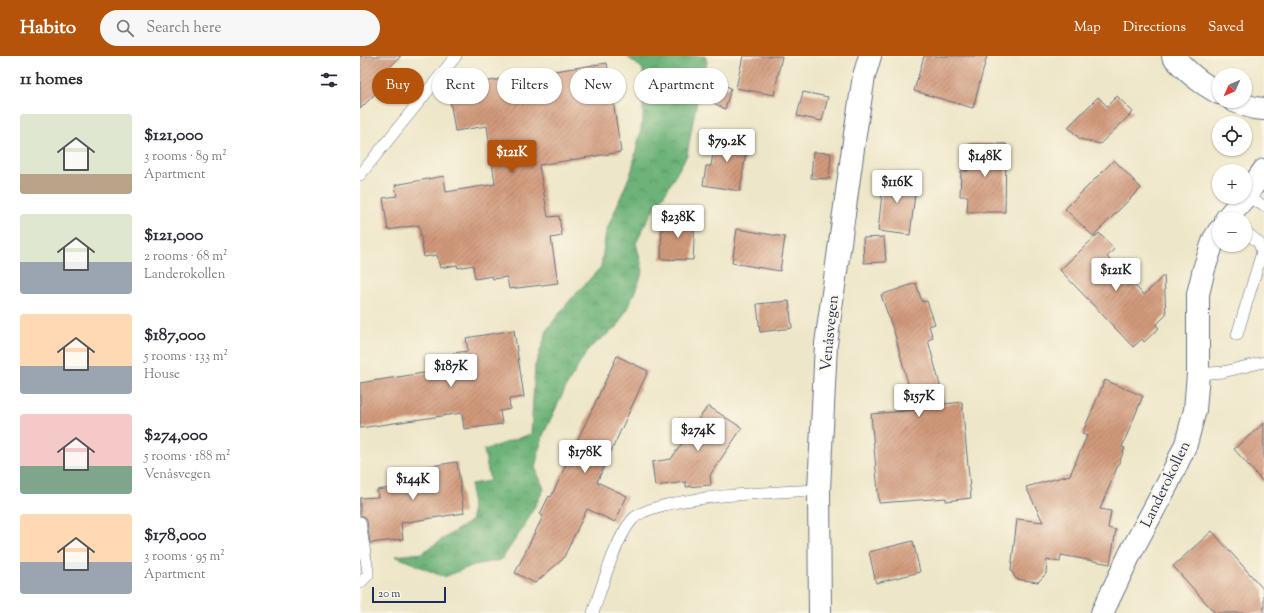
<!DOCTYPE html>
<html lang="en">
<head>
<meta charset="utf-8">
<style>
	body { margin:0; font-family:"Sorts Mill Goudy",serif; background:#f7f7f7; color:#2b2b33; height:100vh; display:flex; flex-direction:column; font-size:15px; white-space:nowrap }
	* { box-sizing:border-box; margin:0 }
	p { font-size:13px; color:#7c7c81 }
	.icon { flex:none; width:22px; height:22px; fill:none; stroke:currentColor; stroke-width:2; stroke-linecap:round; stroke-linejoin:round }
	.map { position:relative; flex:1; overflow:hidden }
	.drawer { display:flex; flex-direction:column; background:#fff; width:360px }
	.drawer>* { flex:none }
	.top-card { position:absolute; left:12px; top:12px; width:380px; height:36px; display:flex; gap:8px }
	.needle { width:26px; rotate:225deg }
	.tools { position:absolute; left:852px; top:12px; display:grid; gap:8px }
	.tools a { display:grid; place-items:center; width:40px; height:40px; border-radius:50%; background:#fff; box-shadow:0 1px 3px #0004; font-size:20px }
	.scale { position:absolute; left:12px; bottom:10px; width:74px; box-sizing:border-box; padding-left:4px; border:2px solid #1b2f5e; border-top:0; font-size:11px; line-height:14px; white-space:nowrap; color:#1b2f5e; -webkit-text-stroke:3px #fcf5e5; paint-order:stroke }
	.price { position:absolute; translate:-50% -34px; padding:0 9px; border-radius:4px; background:#fff; color:#222; font-size:13px; line-height:26px; filter:drop-shadow(0 1px 2px #0008) }
	.price::after { content:''; position:absolute; left:50%; top:24px; width:12px; height:9px; margin-left:-6px; background:inherit; clip-path:polygon(0 0,100% 0,50% 100%) }
	.price.active { background:#b45309; color:#fff }
	ul { padding:0; list-style:none }
	li { display:flex; align-items:center; gap:12px; height:100px; padding:0 20px }
	li span { display:grid; place-items:center; flex:none; width:112px; height:80px; border-radius:4px; color:#555 }
	li>.icon { margin-inline-start:auto }
	span .icon { width:48px; height:48px; fill:#fffc; stroke-width:1 }
	li b { font-size:17px }
	h2 { display:flex; justify-content:space-between; align-items:center; height:48px; padding:0 20px; font-size:17px }
	.chip { padding:0 14px; border-radius:18px; background:#fff; box-shadow:0 1px 3px #0004; font-size:14px; line-height:36px }
	.chip.active { background:#b45309; color:#fff }
	header { display:flex; align-items:center; gap:24px; box-sizing:border-box; height:56px; padding:0 20px; background:#b45309; color:#fff }
	header strong { font-size:19px }
	nav { display:flex; gap:22px; margin-inline-start:auto; font-size:14px }
	.search { width:280px; height:36px; background:#f7f7f7; display:flex; align-items:center; gap:10px; box-sizing:border-box; padding:0 14px; border-radius:22px; color:#7c7c81; font-size:15px }
	main { display:flex; flex:1; min-height:0 }
	.map>svg:first-child { display:block }
</style>
</head>
<body>
<header>
<strong>Habito</strong>
<div class="search"><svg class="icon" aria-label="search" viewBox="0 0 24 24"><circle cx="10" cy="10" r="6"/><path d="M15 15l6 6"/></svg>Search here</div>
<nav><a>Map</a><a>Directions</a><a>Saved</a></nav>
</header>
<main>
<section class="drawer">
<h2>11 homes<svg class="icon" aria-label="filters" viewBox="0 0 24 24"><path d="M4 7h16M4 17h16"/><circle cx="9" cy="7" r="2"/><circle cx="15" cy="17" r="2"/></svg></h2>
<ul>
<li><span style="background:linear-gradient(#dfe7d0 75%,#b9a48a 0)"><svg class="icon" aria-label="home" viewBox="0 0 24 24"><path d="M3 11l9-7 9 7M6 9v11h12V9"/></svg></span><div><b>$121,000</b><p>3 rooms · 89 m²</p><p>Apartment</p></div></li>
<li><span style="background:linear-gradient(#dfe7d0 60%,#9aa5b1 0)"><svg class="icon" aria-label="home" viewBox="0 0 24 24"><path d="M3 11l9-7 9 7M6 9v11h12V9"/></svg></span><div><b>$121,000</b><p>2 rooms · 68 m²</p><p>Landerokollen</p></div></li>
<li><span style="background:linear-gradient(#ffd9b3 65%,#9aa5b1 0)"><svg class="icon" aria-label="home" viewBox="0 0 24 24"><path d="M3 11l9-7 9 7M6 9v11h12V9"/></svg></span><div><b>$187,000</b><p>5 rooms · 133 m²</p><p>House</p></div></li>
<li><span style="background:linear-gradient(#f6c9c9 65%,#7fa58c 0)"><svg class="icon" aria-label="home" viewBox="0 0 24 24"><path d="M3 11l9-7 9 7M6 9v11h12V9"/></svg></span><div><b>$274,000</b><p>5 rooms · 188 m²</p><p>Venåsvegen</p></div></li>
<li><span style="background:linear-gradient(#ffd9b3 60%,#9aa5b1 0)"><svg class="icon" aria-label="home" viewBox="0 0 24 24"><path d="M3 11l9-7 9 7M6 9v11h12V9"/></svg></span><div><b>$178,000</b><p>3 rooms · 95 m²</p><p>Apartment</p></div></li>
</ul>
</section>
<div class="map">
<svg width="904" height="557" viewBox="0 0 904 557">
	<defs>
		<pattern id="forest-crowns" width="20" height="18" patternUnits="userSpaceOnUse"><rect width="20" height="18" fill="#6db278"/><path d="M2 6a3 3 0 1 1 6 0M12 15a3 3 0 1 1 6 0" fill="none" stroke="#599166"/></pattern>
		<pattern id="building-hatch" width="6" height="6" patternUnits="userSpaceOnUse"><rect width="6" height="6" fill="#d1997a"/><path d="M-1 1l2-2M0 6l6-6M5 7l2-2" fill="none" stroke="#a97d67"/></pattern>
	</defs>
	<rect width="100%" height="100%" fill="#fcf5e5"/>
	<filter id="ink" filterUnits="userSpaceOnUse"><feTurbulence type="fractalNoise" baseFrequency=".025" numOctaves="2"/><feDisplacementMap in="SourceGraphic" scale="8" xChannelSelector="R" yChannelSelector="G"/><feConvolveMatrix kernelMatrix="1 2 1 2 8 2 1 2 1" color-interpolation-filters="sRGB"/></filter>
	<filter id="wash" filterUnits="userSpaceOnUse"><feTurbulence type="fractalNoise" baseFrequency=".012" numOctaves="4" result="noise"/><feDisplacementMap in="SourceGraphic" scale="16" xChannelSelector="R" yChannelSelector="G"/><feGaussianBlur stdDeviation="0.9" result="paint"/><feColorMatrix in="noise" values="0 0 0 0 0 0 0 0 0 0 0 0 0 0 0 0 0 1.4 0 .05"/><feComposite in="paint" operator="in"/></filter>
	<g filter="url(#wash)">
		<rect width="100%" height="100%" fill="#ede6c8"/>
		<path fill="url(#forest-crowns)" stroke="#44706b" d="M266,0H345L347,6L335,54L327,99L307,134L290,159L276,187L283,215L271,245L257,271L229,292L207,329L183,379L175,411L184,433L163,472L141,504L114,509L84,521L35,500L62,497L112,464L111,428L130,425L124,394L171,378L175,310L188,272L211,243L241,211L246,176L272,114L283,63V13Z"/>
		<g id="blocks">
			<path fill="url(#building-hatch)" d="M0,0H41L30,11L36,17L0,53Z
				M383,0H422L414,39L376,32Z
				M564,0H627L613,52L554,35Z
				M247,7L261,96L179,109L188,161L199,160L202,180L191,182L198,227L149,233L147,221L133,223L132,220L115,223L113,209L98,212L97,209L80,212L77,199L64,201L59,169L28,174L23,142L37,140L35,129L84,120L86,136L135,128L127,70L95,75L90,44L105,42L103,29Z
				M352,25L371,32L365,53L346,43Z
				M443,36L468,41L462,65L437,60Z
				M757,40L773,56L740,88L720,83L708,71L738,41L747,50Z
				M356,78L388,83L380,135L343,129L346,110H351Z
				M609,88H646L645,156H607L608,140H600L601,115H608Z
				M453,96L471,97L469,123L451,122Z
				M754,104L781,132L733,180L705,153Z
				M524,118L557,122L550,179L518,175Z
				M302,163L335,164L333,204L301,203Z
				M377,173L425,181L420,215L372,207Z
				M739,177L754,193L747,201L784,239L804,219L806,259L796,269L799,272L784,286L782,283L773,291L700,214Z
				M524,181L526,206L504,207L503,182Z
				M556,227L562,246L567,245L575,268L569,270L573,282L568,284L585,348L602,346L611,442L586,445V442L519,447L511,358L555,354L535,279L521,239Z
				M429,245L432,272L400,276L397,248Z
				M154,274L164,341L149,343L150,353L140,355L142,368L104,373L102,357L0,372V327L95,312L93,297L108,295L106,282Z
				M257,300L288,315L237,426L267,440L255,466L227,453L203,503L175,527L155,517L183,460L180,458L189,440L191,441Z
				M745,324L783,340L762,391L765,392L740,453L751,455L748,472L756,474L750,508L701,499L700,506L687,504L686,518L678,526L656,523L651,514L657,463L683,466L666,431L710,419L727,380L722,378Z
				M348,350L382,372L350,419L351,429L326,431V426L295,430L292,406L311,403Z
				M904,367V427L874,393Z
				M97,406L104,457L41,467L43,483L10,487L7,465L5,461L0,459V442L18,441L17,434L36,431L35,422L45,421L44,414Z
				M852,475L904,534V557H855L813,510Z
				M553,485L560,516L516,527L509,496Z"/>
		</g>
	</g>
	<g filter="url(#ink)">
		<use href="#blocks" fill-opacity="0" stroke="#646f83" stroke-width="1"/>
		<g fill="none" stroke-linecap="round" stroke-linejoin="round">
			<g stroke="#646f83" stroke-width="12">
				<path id="lane" d="M0,119L96,0
					M886,140L904,150
					M877,279L902,196L899,187L885,175
					M838,318L863,316L904,306
					M0,466L8,516V519L0,527
					M233,557C242,531 255,484 272,464C293,439 424,436 459,434"/>
			</g>
			<g stroke="#646f83" stroke-width="24">
				<path id="street" d="M813,0C828,17 839,26 859,37
					M874,45L894,52L904,53
					M885,141L904,114
					M866,163L885,141
					M460,557L459,434L466,288L495,78L504,20L510,0
					M742,557L771,496L808,427L826,388L835,354L838,318V238L844,213L854,183L859,175"/>
			</g>
			<use href="#lane" stroke="#fff" stroke-width="11"/>
			<use href="#street" stroke="#fff" stroke-width="22"/>
		</g>
	</g>
	<g text-anchor="middle" stroke-width="3.5" stroke-linejoin="round" paint-order="stroke">
		<g font-size="15" fill="#1b2f5e" stroke="#fcf5e5">
			<text transform="translate(469 277) rotate(-84)" y="5">Venåsvegen</text>
			<text transform="translate(805 428) rotate(-64)" y="5">Landerokollen</text>
		</g>
	</g>
</svg>
<div class="tools">
<a><svg class="needle" viewBox="-14 -14 28 28"><path d="M0-13l5 13h-10z" fill="#e53935"/><path d="M0 13l5-13h-10z" fill="#7c7c81"/></svg></a>
<a><svg class="icon" aria-label="locate" viewBox="0 0 24 24"><circle cx="12" cy="12" r="6"/><path d="M12 2v4M12 18v4M2 12h4M18 12h4"/></svg></a>
<a>+</a>
<a>−</a>
</div>
<div class="scale">20 m</div>
<b class="price" style="left:367px;top:107px">$79.2K</b>
<b class="price active" style="left:152px;top:118px">$121K</b>
<b class="price" style="left:625px;top:122px">$148K</b>
<b class="price" style="left:537px;top:148px">$116K</b>
<b class="price" style="left:318px;top:183px">$238K</b>
<b class="price" style="left:756px;top:236px">$121K</b>
<b class="price" style="left:91px;top:332px">$187K</b>
<b class="price" style="left:559px;top:362px">$157K</b>
<b class="price" style="left:338px;top:396px">$274K</b>
<b class="price" style="left:225px;top:418px">$178K</b>
<b class="price" style="left:53px;top:445px">$144K</b>
<div class="top-card">
<a class="chip active">Buy</a>
<a class="chip">Rent</a>
<a class="chip">Filters</a>
<a class="chip">New</a>
<a class="chip">Apartment</a>
</div>
</div>
</main>
</body>
</html>
